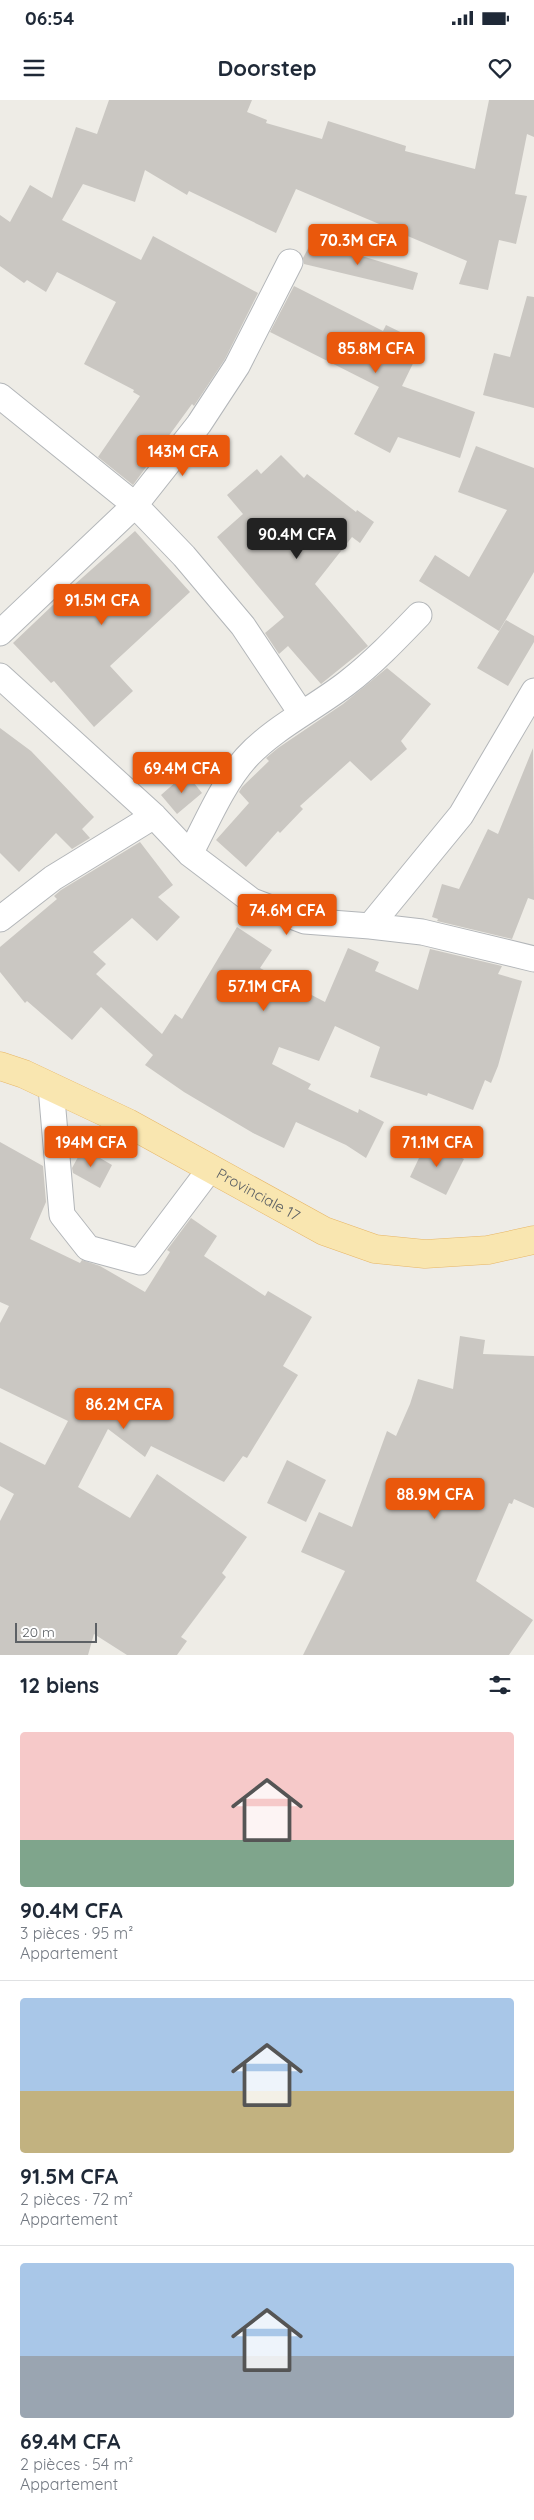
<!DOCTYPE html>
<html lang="fr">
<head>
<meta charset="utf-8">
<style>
	body { margin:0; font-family:Quicksand,sans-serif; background:#f6f6f7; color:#1f2937; height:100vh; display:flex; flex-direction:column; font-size:19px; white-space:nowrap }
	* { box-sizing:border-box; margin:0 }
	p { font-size:16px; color:#747a83 }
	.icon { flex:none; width:28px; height:28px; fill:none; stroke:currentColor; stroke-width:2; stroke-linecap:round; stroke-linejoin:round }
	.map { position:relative; height:1555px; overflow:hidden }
	.side { display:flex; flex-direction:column; background:#fff; flex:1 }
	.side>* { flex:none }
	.scale { position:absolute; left:15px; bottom:12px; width:82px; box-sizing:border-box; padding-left:5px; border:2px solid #5d6165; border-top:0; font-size:14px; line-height:18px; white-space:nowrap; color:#5d6165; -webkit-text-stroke:4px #fff; paint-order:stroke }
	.price { position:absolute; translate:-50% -42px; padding:0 11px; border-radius:5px; background:#ea580c; color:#fff; font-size:16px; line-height:32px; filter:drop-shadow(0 1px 2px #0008) }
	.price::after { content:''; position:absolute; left:50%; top:30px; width:15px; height:11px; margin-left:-8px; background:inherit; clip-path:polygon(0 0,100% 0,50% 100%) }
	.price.on { background:#222; color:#fff }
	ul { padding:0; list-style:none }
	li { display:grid; align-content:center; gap:10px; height:265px; padding:0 20px }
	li+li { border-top:1px solid #e0e1e3 }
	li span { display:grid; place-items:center; height:155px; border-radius:5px; color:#555 }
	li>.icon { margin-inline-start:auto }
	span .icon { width:90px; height:90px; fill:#fffc; stroke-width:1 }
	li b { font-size:21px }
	h2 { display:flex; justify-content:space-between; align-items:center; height:60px; padding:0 20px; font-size:21px }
	.status { display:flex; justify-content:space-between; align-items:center; height:35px; padding:0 25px; background:#fff; direction:ltr }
	.status svg { height:14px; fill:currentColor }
	header { display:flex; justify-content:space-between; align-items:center; height:65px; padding:0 20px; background:#fff; font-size:22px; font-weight:700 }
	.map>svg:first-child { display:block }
</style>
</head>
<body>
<div class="status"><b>06:54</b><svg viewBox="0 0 49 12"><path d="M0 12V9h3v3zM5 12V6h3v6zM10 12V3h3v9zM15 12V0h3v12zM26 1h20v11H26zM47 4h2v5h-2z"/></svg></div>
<header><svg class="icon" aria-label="menu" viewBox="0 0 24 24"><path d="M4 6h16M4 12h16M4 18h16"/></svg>Doorstep<svg class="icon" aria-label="heart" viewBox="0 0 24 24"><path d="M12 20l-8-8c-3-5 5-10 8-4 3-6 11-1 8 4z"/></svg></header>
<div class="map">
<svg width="534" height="1555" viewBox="0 0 534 1555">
	<rect width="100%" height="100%" fill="#eeece6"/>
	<path fill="#cac7c2" d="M109,0H252L247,12L267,20L266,23L322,39L328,21L406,46L405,51L475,69L489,0H534V37L527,34L515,94L527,96L516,144L499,140L488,190L459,184L467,161L296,89L276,133L189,91L187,95L145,70L135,102L83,84L62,120L141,160L153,136L258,193L225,259L194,306L192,304L133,385L98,357L140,296L133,292L134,290L84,264L116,202L57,172L46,192L27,180L24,183L0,166V115L10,122L30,85L52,98L76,27L97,34Z
		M312,141L418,173L413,190L304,164L303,158Z
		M294,186L383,231L386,225L423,243L402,286L475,312L460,358L398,337L390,353L354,334L379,287L270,232Z
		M527,196L534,197V308L483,295L494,253L510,257Z
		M476,346L534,368V472L499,531L419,481L435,455L469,477L507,410L458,392Z
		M281,355L304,378L307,374L356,412L357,410L374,422L360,443L352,437L315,484L368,546L321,584L288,546L279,554L265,533L284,517L217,437L243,414L227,395L257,369L261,374Z
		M135,431L190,492L110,566L133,591L94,627L54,581L51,583L13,543L74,485Z
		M506,520L534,536V542L508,586L477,568Z
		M387,568L431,604L401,641L407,649L371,681L350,661L300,706L303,709L280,733L278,731L246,767L216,740L249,703L239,692L242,687L269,661L266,658L278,648L343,604Z
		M0,628L31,651L94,717L82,729L90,738L72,749L56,733L19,772L0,753Z
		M533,648L534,800L528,798L512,839L437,821L438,819L432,817L442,784L459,789L488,729L498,734Z
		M186,673L202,693L177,714L161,695Z
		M140,742L173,785L158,797L180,817L157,841L132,818L93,852L106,864L96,874L162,934L175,914L182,919L237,827L272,850L260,868L325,902L348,848L379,862L375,871L418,890L430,849L502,866L498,874L522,881L498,966L491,983L485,980L473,1010L428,993L427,996L370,977L380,947L335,926L319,961L279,947L272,964L311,984L308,989L358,1013L359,1009L384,1022L366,1058L346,1045L296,1022L284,1048L253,1033L184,992L145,965L153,955L101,907L72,940L27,901L25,903L0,872V847L57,799L54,796L61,790Z
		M427,1041L464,1059L446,1095L410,1077Z
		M0,1042L43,1066L46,1102L30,1139L80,1163L82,1160L100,1166L145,1192L170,1152L167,1150L191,1118L217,1136L204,1156L265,1196L268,1191L312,1217L283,1266L298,1275L247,1358L243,1356L224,1382L151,1346L145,1357L108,1329L78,1387L130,1418L157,1374L247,1437L222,1473L226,1477L181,1537L187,1541L177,1555H127L94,1534L88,1555H0V1421L14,1394L0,1386V1342L45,1365L68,1321L0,1288V1223L9,1206L0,1202Z
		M83,1048L112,1065L100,1088L73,1073L72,1068Z
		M460,1236L485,1240L483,1254L534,1256V1408L514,1399L512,1404L509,1403L476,1481L533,1520L509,1555H303L345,1471L301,1452L319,1412L352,1427L387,1331L396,1336L410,1304L418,1279L453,1289Z
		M287,1360L326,1380L306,1422L267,1403Z"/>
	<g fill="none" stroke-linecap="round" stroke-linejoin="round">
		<g stroke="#b3b6b9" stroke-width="27">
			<path id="street" d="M0,296L135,405L184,456L243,526L301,613
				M0,533L135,405L199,324L237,266L290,162
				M0,576L154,716L190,754L252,801L305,821L370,826L461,715L534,591
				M190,754C207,722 222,685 246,658C273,628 315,608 347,583C373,563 396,539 419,515
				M0,819L53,778L154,716
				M370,826L422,832L534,859
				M51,987L62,1115L88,1148L140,1162L210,1069"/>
		</g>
		<g stroke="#e7b666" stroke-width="29">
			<g id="primary">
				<path id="s1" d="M0,966L24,974L128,1023L324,1131L375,1149L425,1154L488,1150L534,1140"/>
			</g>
		</g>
		<use href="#street" stroke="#fff" stroke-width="25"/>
		<use href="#primary" stroke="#f9e6b0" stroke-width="28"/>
	</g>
	<g text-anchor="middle" stroke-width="4" stroke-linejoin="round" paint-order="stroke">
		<g font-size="15" fill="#5d6165" stroke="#fff">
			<text dy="5" stroke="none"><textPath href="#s1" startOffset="289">Provinciale 17</textPath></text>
		</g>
	</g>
</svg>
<div class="scale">20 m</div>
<b class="price" style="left:358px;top:166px">70.3M CFA</b>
<b class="price" style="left:376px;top:274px">85.8M CFA</b>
<b class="price" style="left:183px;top:377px">143M CFA</b>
<b class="price on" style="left:297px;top:460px">90.4M CFA</b>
<b class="price" style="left:102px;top:526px">91.5M CFA</b>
<b class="price" style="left:182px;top:694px">69.4M CFA</b>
<b class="price" style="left:287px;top:836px">74.6M CFA</b>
<b class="price" style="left:264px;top:912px">57.1M CFA</b>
<b class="price" style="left:91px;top:1068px">194M CFA</b>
<b class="price" style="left:437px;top:1068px">71.1M CFA</b>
<b class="price" style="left:124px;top:1330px">86.2M CFA</b>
<b class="price" style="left:435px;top:1420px">88.9M CFA</b>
</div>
<section class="side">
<h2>12 biens<svg class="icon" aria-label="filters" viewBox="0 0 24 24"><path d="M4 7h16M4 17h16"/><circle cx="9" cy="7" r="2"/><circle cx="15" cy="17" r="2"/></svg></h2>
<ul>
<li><span style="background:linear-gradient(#f6c9c9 70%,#7fa58c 0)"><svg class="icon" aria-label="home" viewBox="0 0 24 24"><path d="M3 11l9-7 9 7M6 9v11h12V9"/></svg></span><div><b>90.4M CFA</b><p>3 pièces · 95 m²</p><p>Appartement</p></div></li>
<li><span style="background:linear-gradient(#a9c7e8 60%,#c2b280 0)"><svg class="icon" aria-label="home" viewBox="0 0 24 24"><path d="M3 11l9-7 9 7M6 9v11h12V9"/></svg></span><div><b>91.5M CFA</b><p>2 pièces · 72 m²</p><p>Appartement</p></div></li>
<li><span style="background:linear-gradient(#a9c7e8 60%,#9aa5b1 0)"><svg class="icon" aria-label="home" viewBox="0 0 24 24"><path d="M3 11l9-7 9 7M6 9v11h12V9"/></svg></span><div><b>69.4M CFA</b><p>2 pièces · 54 m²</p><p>Appartement</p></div></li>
</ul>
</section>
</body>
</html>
